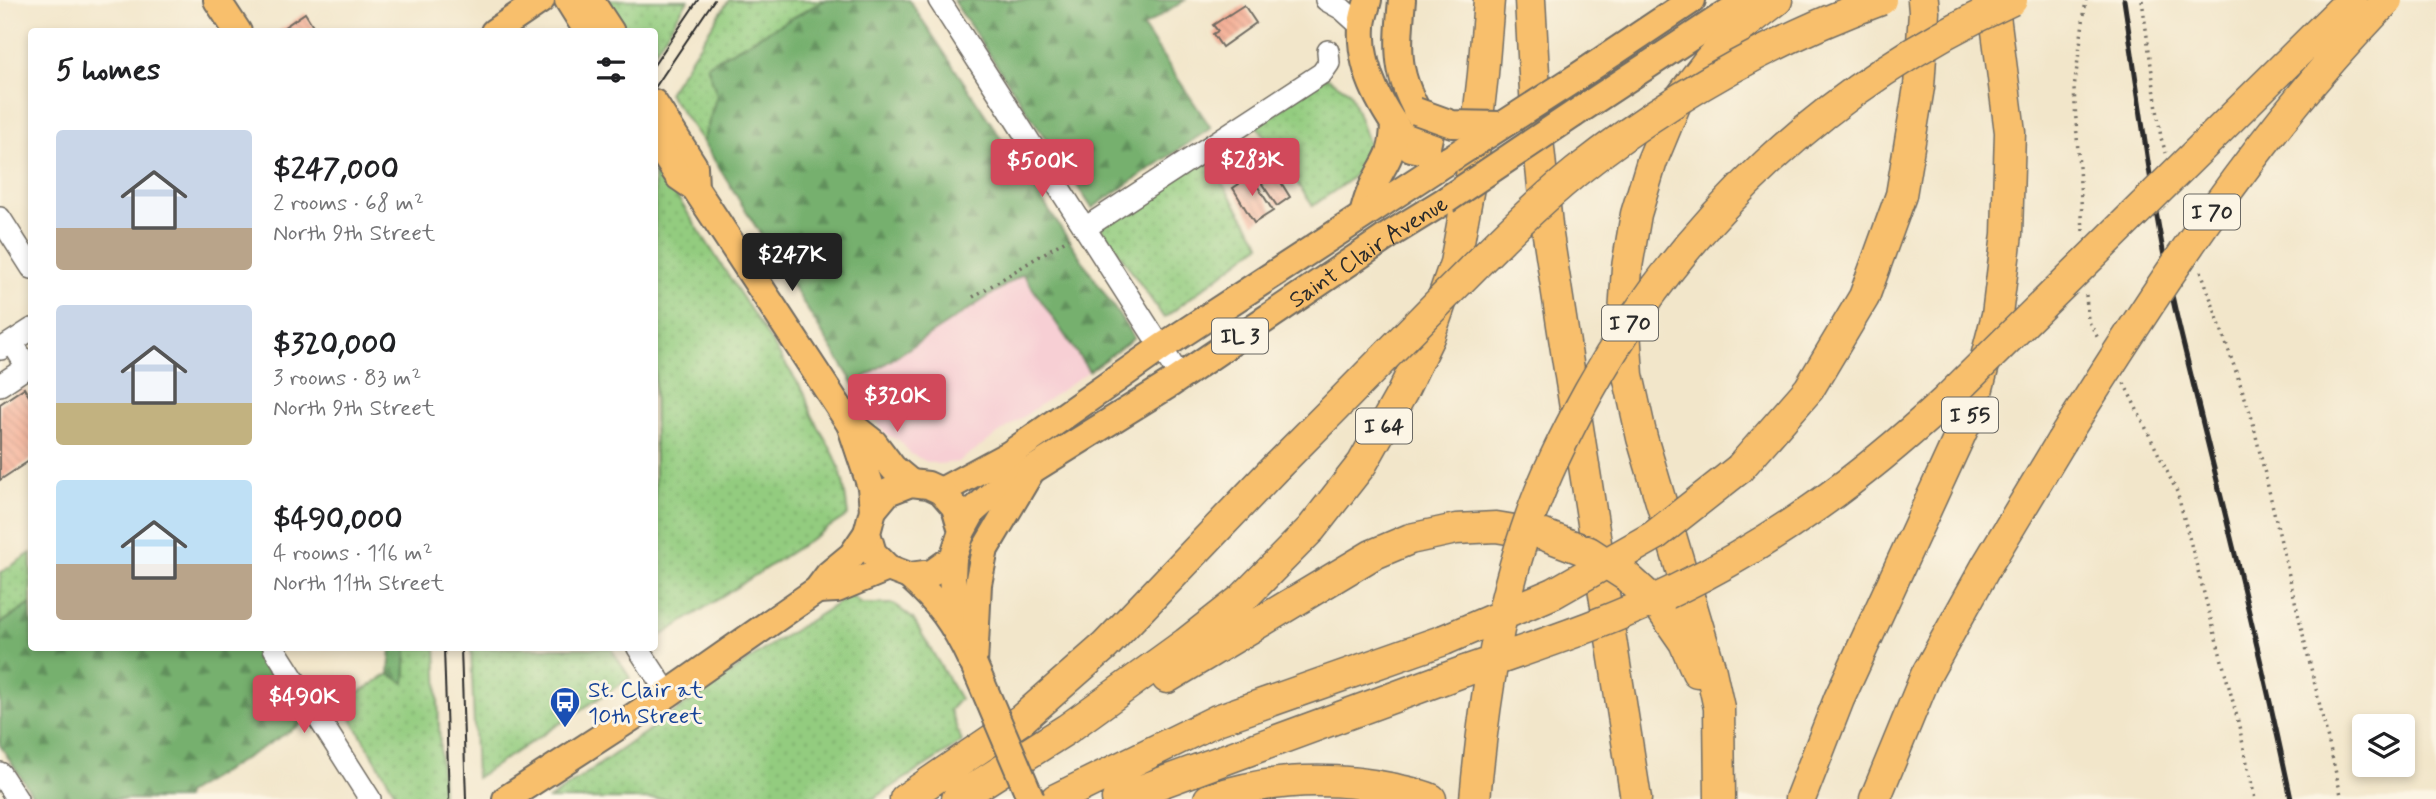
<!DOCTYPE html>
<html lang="en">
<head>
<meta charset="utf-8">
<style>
	body { margin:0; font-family:Mynerve,sans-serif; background:#f6f6f6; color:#202124; height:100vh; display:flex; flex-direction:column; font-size:26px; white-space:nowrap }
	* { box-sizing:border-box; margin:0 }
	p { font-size:23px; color:#757577 }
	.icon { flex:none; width:38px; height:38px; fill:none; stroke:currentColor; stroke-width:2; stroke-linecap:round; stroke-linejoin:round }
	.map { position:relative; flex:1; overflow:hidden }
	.panel { position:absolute; left:28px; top:28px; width:630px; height:623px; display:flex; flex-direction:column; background:#fff; border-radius:7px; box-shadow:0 4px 10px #0003 }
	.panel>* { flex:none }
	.buttons { position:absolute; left:2352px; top:714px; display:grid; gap:14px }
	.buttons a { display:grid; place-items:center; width:63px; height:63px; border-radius:7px; background:#fff; box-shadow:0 4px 10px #0003; font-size:35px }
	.price { position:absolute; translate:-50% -60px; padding:0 16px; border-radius:7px; background:#d1495b; color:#fff; font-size:23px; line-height:46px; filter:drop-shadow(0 2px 4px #0008) }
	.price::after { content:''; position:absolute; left:50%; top:42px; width:21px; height:16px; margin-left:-10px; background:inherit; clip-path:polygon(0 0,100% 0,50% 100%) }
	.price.current { background:#222; color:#fff }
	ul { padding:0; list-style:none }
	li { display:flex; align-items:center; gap:21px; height:175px; padding:0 28px }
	li span { display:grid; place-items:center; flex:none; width:196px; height:140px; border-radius:7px; color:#555 }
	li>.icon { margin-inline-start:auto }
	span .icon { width:84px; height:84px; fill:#fffc; stroke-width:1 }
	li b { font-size:30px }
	h2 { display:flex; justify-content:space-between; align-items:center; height:84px; padding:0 28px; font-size:30px }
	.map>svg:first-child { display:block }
</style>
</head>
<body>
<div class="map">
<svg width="2436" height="799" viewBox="0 0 2436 799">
	<defs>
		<pattern id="grass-dots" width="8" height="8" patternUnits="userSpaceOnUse" patternTransform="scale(1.75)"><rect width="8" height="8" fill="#93cc7f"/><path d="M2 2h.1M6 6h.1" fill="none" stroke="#7faf6e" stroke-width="1.8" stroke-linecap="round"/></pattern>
		<pattern id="forest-firs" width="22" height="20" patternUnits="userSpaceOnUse" patternTransform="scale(1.75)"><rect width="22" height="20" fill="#76b06e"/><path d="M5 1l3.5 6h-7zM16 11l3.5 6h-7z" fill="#618f5b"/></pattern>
		<pattern id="building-back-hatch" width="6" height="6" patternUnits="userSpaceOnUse" patternTransform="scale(1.75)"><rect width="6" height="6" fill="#f4ac93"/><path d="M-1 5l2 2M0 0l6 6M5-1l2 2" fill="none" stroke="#d1947f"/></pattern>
	</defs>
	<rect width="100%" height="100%" fill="#fcf5e5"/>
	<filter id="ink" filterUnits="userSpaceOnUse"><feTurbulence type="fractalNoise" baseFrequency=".0143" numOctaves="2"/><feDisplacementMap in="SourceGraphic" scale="14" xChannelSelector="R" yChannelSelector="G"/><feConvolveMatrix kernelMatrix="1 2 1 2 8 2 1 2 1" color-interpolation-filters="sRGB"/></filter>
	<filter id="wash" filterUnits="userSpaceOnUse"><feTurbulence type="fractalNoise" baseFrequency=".00686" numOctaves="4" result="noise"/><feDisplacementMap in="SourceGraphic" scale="28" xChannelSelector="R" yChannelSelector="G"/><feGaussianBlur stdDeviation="1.57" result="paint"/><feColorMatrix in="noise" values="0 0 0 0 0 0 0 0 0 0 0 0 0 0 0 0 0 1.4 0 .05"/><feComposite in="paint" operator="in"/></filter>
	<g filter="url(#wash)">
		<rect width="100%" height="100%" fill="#f2e6ca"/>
		<path fill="#f7cfd4" d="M1023,274L1089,371L958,462L938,464L925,461L911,454L900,441L885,434L854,384Z"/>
		<path fill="url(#grass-dots)" stroke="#5f7c55" stroke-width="2" d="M606,0H688L655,51L654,32L626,31Z
			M729,0H825L707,65L717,95L703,142L668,93Z
			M1326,77L1350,92L1370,148C1367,174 1332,191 1313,206L1254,122Z
			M1204,155L1261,244L1164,318L1101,227Z
			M654,161L805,394C811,421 824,433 835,457C844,476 845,495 848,515L655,640Z
			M31,553V604L0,624V573Z
			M851,595L861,604H894L913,619L960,699L950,710L962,742L873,799H550L772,644Z
			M407,648H436L442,799H399L342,703L389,674L405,682Z
			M471,648H611L630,678L476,778Z"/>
		<path fill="url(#forest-firs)" stroke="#506e4c" stroke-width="2" d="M825,0H909L1134,338L1089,371L1023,274L854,384L703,142L717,95L707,65Z
			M953,0H1185L1143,27L1211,128L1092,208Z
			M31,604L32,648H258L305,722L186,794L185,799H35L0,745V624Z
			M391,648H407L405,683L389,674Z"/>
		<g id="blocks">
			<path fill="url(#building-back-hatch)" d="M1244,5L1256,23L1222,47L1213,34L1218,31L1213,25Z
				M305,13L317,32H277Z
				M1265,165L1269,170L1272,168L1290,197L1277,206L1254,172Z
				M1248,171L1273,211L1254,223L1233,188L1239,184L1236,179Z
				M24,388L32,401V459L0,480V404Z"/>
		</g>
	</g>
	<g filter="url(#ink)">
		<use href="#blocks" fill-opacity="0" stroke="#716c63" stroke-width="2"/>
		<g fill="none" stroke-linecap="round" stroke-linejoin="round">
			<g stroke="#716c63" stroke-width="24">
				<path id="minor" d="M939,0L1180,377
					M1326,0L1342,9L1362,27
					M0,218L32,268
					M1085,228L1322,73L1329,63L1328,51
					M1,349L32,329
					M0,385L27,367L12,342
					M274,648L370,799
					M638,648L668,694
					M0,773L17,799"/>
			</g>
			<g stroke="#716c63" stroke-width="30">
				<g id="major">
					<path d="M217,0L238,32"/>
					<path d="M568,0L588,32"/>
					<path d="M590,0L611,32"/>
					<path d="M1368,0C1366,9 1362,18 1362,27C1359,73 1385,113 1411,148L1426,151"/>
					<path d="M1402,0C1396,61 1397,80 1430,133L1426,151L1436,168"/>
					<path d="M494,32L541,0"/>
					<path d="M1574,79L1692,0"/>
					<path d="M654,103L694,166L695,188"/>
					<path d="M1574,114L1747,0"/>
					<path d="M654,139L679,177L695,188L850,424L871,487L873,510"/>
					<path d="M1363,215C1365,207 1368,196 1372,188C1385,159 1393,160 1394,124"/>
					<path d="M850,424L874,443L893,468L911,483"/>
					<path d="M941,491L1010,454L1162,347L1450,159"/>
					<path id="s1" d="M962,531L955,507L941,491L928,485L911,483L888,492L873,510L867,533L873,553L888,568L909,576L932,573L953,558L962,531L973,511L999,488L1032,470L1170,384L1394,232L1446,200"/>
					<path d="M953,558L952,577L956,627"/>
					<path d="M909,576C939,603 954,623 971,660"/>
					<path d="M817,590L837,589L888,568"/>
					<path d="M974,665L978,584L985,549L1030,473"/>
					<path d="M506,799L668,694L817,590L829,574L852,555L867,533"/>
				</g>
			</g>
			<g stroke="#716c63" stroke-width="33">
				<path id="highway" d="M1530,0L1537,129L1548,235L1636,799
					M1739,469L1809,389L1864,297L1901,195L1919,87L1924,12L1923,0
					M1659,606L1684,642L1697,672
					M1167,678L1372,555L1410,539L1456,529L1496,527L1544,535
					M905,799L1022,719L1105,646L1277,466
					M957,799L1067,729L1186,643L1242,599L1311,529L1362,464L1402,393L1429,337L1455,263L1472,171L1483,74L1489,0
					M1056,799L1217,720L1444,640
					M1117,799L1465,671
					M1209,799C1270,778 1332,776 1395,789C1407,792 1420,794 1431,799
					M1720,799L1719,708L1710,667L1642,438L1628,375L1624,315L1627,267L1636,214L1652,161L1676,103L1708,61L1738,30L1777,0
					M1800,799L1839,699L1973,407L1997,315L2007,234L2010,132L1993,0
					M1875,799L1926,675L1987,565L2061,442"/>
			</g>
			<path stroke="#716c63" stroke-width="3.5" stroke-dasharray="2 5" stroke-linecap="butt" d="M2142,0L2161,138L2166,153
				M2083,231L2074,89L2086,0
				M2201,271L2251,415L2342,799
				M2086,295L2088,320L2099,340
				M973,297L1069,238
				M2124,383L2177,492L2237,717L2255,799"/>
			<use href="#minor" stroke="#fff" stroke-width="21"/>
			<use href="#major" stroke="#f8bf6c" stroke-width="26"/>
			<use href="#highway" stroke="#f8bf6c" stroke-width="30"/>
			<path stroke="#2b2b2b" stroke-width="2" d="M654,65L698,0
				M654,89L714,0
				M444,648L449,799
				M461,648L466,799"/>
			<path stroke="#2b2b2b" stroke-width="5" d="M2124,0C2140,103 2152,207 2175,309C2214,472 2257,635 2291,799"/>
			<g stroke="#716c63" stroke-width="30" stroke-linecap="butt">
				<path id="major-bridge" d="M1416,111L1452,124L1501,125
					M1450,159L1574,79
					M1446,200L1574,114
					M974,665L1031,799"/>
			</g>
			<g stroke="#716c63" stroke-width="33" stroke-linecap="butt">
				<path id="highway-bridge" d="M2061,442C2158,287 2259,131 2387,0
					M1277,466C1332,411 1387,355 1441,300C1485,256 1528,211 1576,172C1668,99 1771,40 1881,0
					M1544,535L1589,552L1626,576L1659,606
					M1444,640L1554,593L1654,536L1739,469
					M1465,671C1536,646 1608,623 1675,590C1778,540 1861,478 1945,401L2351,0
					M1475,799C1484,702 1498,607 1531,515C1546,472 1567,431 1589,391C1686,217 1831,83 2012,0"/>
			</g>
			<use href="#major-bridge" stroke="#f8bf6c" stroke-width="26"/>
			<use href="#highway-bridge" stroke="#f8bf6c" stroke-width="30"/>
		</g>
	</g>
	<defs>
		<g id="bus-pin" transform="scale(1.575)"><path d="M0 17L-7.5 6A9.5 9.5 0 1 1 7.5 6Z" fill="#1a4fb4" stroke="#fcf5e5"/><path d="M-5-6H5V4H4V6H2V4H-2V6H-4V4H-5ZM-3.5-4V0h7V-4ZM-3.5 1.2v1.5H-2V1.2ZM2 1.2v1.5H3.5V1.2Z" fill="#fff"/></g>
	</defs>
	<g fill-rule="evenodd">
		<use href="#bus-pin" x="565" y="702"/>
	</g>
	<g text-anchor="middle" stroke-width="6" stroke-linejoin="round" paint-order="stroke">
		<g fill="#fcf5e5" stroke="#6a6863" stroke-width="2">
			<rect x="2184" y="194.5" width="56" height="35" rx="5"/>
			<rect x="1602" y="305.5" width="56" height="35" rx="5"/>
			<rect x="1212" y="318.5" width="56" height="35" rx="5"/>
			<rect x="1942" y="397.5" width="56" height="35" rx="5"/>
			<rect x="1356" y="408.5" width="56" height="35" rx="5"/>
		</g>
		<g font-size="21" font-weight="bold" fill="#2b2b2b">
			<text x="2212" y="219">I 70</text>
			<text x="1630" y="330">I 70</text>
			<text x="1240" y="343">IL 3</text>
			<text x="1970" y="422">I 55</text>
			<text x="1384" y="433">I 64</text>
		</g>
		<g font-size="23" fill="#2b2b2b" stroke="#fcf5e5">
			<text dy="8" stroke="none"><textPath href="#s1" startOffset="788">Saint Clair Avenue</textPath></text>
		</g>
		<g font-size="23" fill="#164399" stroke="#fcf5e5" text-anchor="start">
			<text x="588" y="697">St. Clair at<tspan x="588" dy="26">10th Street</tspan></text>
		</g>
	</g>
</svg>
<div class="buttons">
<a><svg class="icon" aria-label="layers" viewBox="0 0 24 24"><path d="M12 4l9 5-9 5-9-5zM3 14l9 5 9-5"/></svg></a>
</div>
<b class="price" style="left:1252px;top:198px">$283K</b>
<b class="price" style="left:1042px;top:199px">$500K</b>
<b class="price current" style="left:792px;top:293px">$247K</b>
<b class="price" style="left:897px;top:434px">$320K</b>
<b class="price" style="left:304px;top:735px">$490K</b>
<section class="panel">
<h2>5 homes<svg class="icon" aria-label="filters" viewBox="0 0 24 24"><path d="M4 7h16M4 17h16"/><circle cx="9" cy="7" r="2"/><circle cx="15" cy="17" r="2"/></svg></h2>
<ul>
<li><span style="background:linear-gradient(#c9d6e8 70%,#b9a48a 0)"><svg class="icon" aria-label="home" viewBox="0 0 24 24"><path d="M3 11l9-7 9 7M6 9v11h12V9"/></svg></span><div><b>$247,000</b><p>2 rooms · 68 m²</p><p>North 9th Street</p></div></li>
<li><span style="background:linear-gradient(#c9d6e8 70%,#c2b280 0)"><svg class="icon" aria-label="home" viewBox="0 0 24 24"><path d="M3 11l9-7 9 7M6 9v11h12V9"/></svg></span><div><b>$320,000</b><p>3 rooms · 83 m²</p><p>North 9th Street</p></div></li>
<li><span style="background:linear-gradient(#bfe0f5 60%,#b9a48a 0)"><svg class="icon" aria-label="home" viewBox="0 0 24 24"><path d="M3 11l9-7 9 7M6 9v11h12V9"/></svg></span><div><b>$490,000</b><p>4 rooms · 116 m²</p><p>North 11th Street</p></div></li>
</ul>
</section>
</div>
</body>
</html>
